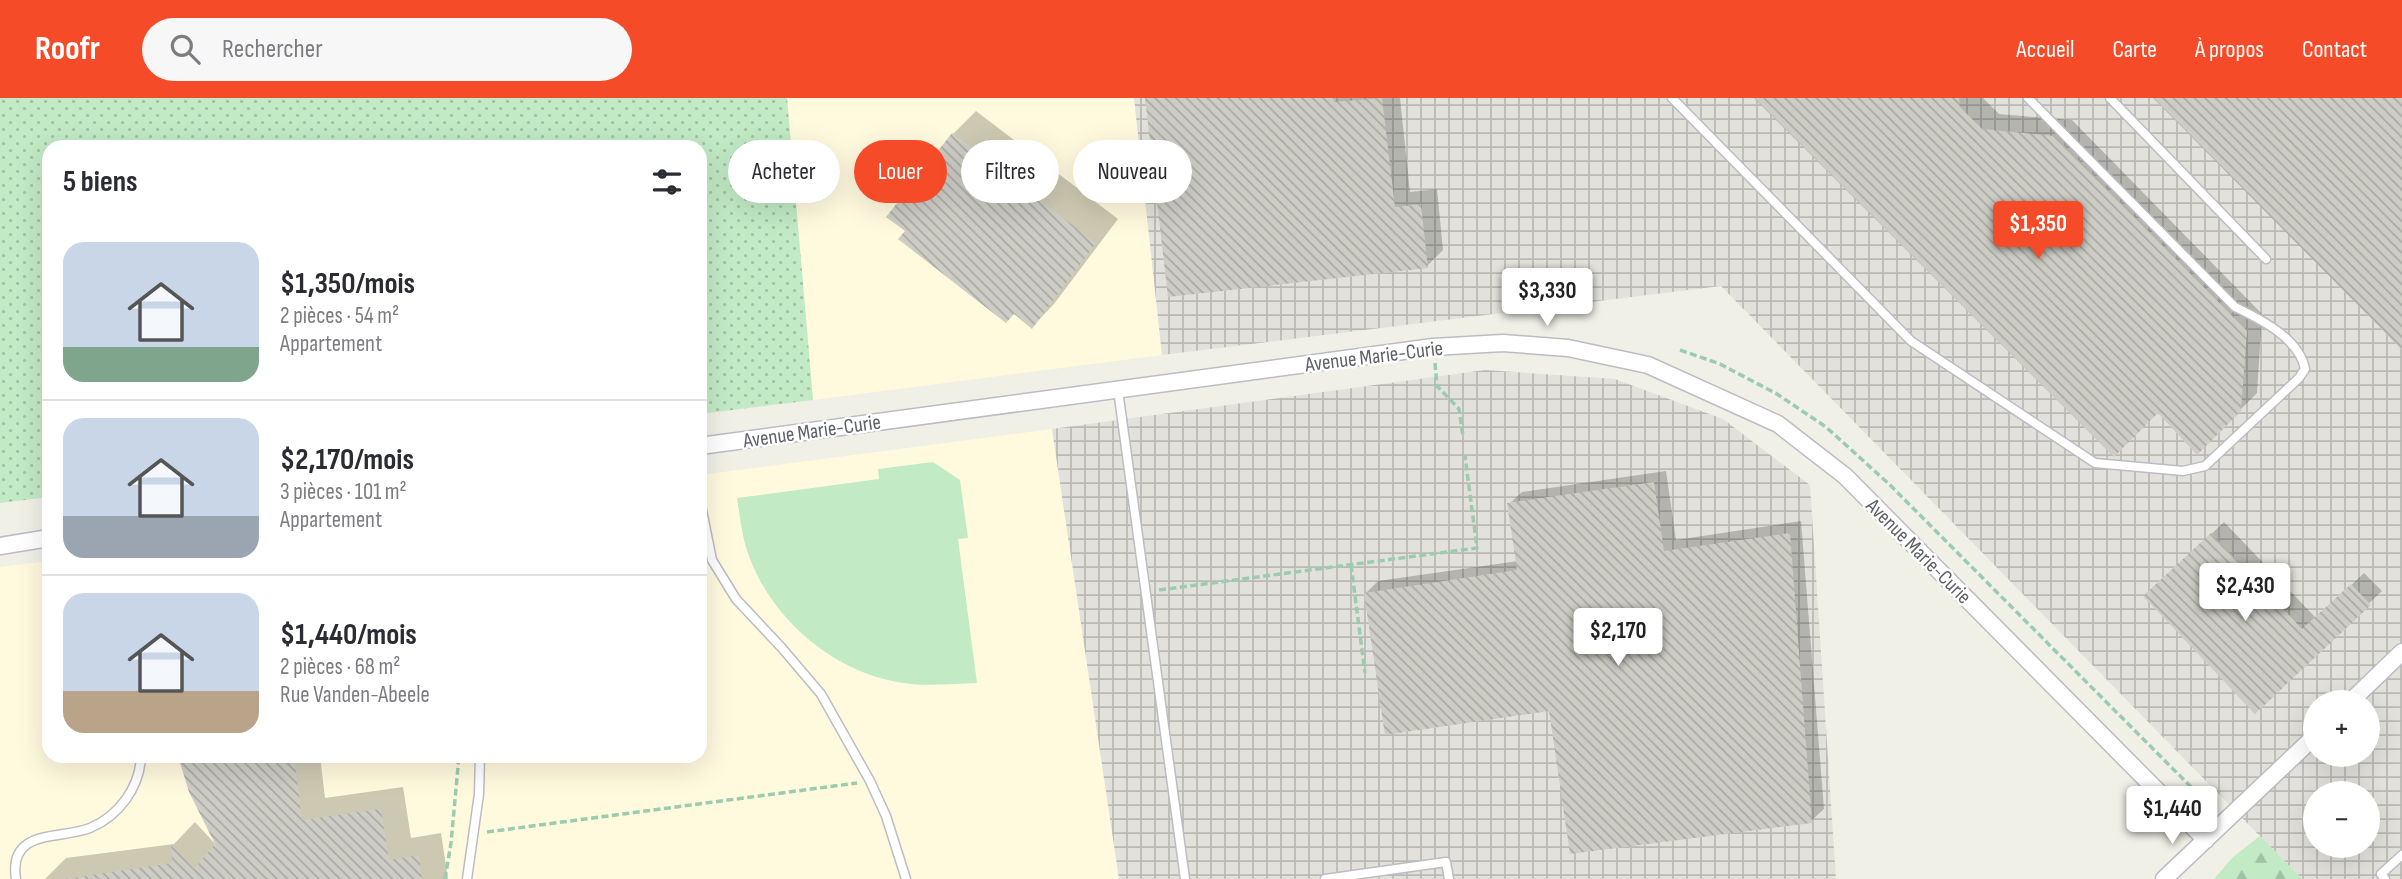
<!DOCTYPE html>
<html lang="fr">
<head>
<meta charset="utf-8">
<style>
	body { margin:0; font-family:"Sofia Sans Condensed",sans-serif; background:#f7f7f7; color:#2b2b33; height:100vh; display:flex; flex-direction:column; font-size:26px; white-space:nowrap }
	* { box-sizing:border-box; margin:0 }
	p { font-size:23px; color:#7c7c81 }
	.icon { flex:none; width:38px; height:38px; fill:none; stroke:currentColor; stroke-width:2; stroke-linecap:round; stroke-linejoin:round }
	.map { position:relative; flex:1; overflow:hidden }
	.panel { position:absolute; left:42px; top:42px; width:665px; height:623px; display:flex; flex-direction:column; background:#fff; border-radius:21px; box-shadow:0 7px 28px #0002 }
	.panel>* { flex:none }
	.hud { position:absolute; left:728px; top:42px; width:665px; height:63px; display:flex; gap:14px }
	.fabs { position:absolute; left:2303px; top:592px; display:grid; gap:14px }
	.fabs a { display:grid; place-items:center; width:77px; height:77px; border-radius:50%; background:#fff; box-shadow:0 7px 28px #0002; font-size:35px }
	.price { position:absolute; translate:-50% -60px; padding:0 16px; border-radius:7px; background:#fff; color:#222; font-size:23px; line-height:46px; filter:drop-shadow(0 2px 4px #0008) }
	.price::after { content:''; position:absolute; left:50%; top:42px; width:21px; height:16px; margin-left:-10px; background:inherit; clip-path:polygon(0 0,100% 0,50% 100%) }
	.price.current { background:#f64b28; color:#fff }
	ul { padding:0; list-style:none }
	li { display:flex; align-items:center; gap:21px; height:175px; padding:0 21px }
	li+li { border-top:2px solid #e1e1e2 }
	li span { display:grid; place-items:center; flex:none; width:196px; height:140px; border-radius:21px; color:#555 }
	li>.icon { margin-inline-start:auto }
	span .icon { width:84px; height:84px; fill:#fffc; stroke-width:1 }
	li b { font-size:30px }
	h2 { display:flex; justify-content:space-between; align-items:center; height:84px; padding:0 21px; font-size:30px }
	.chip { padding:0 24px; border-radius:32px; background:#fff; box-shadow:0 7px 28px #0002; font-size:24px; line-height:63px }
	.chip.current { background:#f64b28; color:#fff }
	header { display:flex; align-items:center; gap:42px; box-sizing:border-box; height:98px; padding:0 35px; background:#f64b28; color:#fff }
	header strong { font-size:33px }
	nav { display:flex; gap:38px; margin-inline-start:auto; font-size:24px }
	.search { width:490px; height:63px; background:#f7f7f7; display:flex; align-items:center; gap:18px; box-sizing:border-box; padding:0 24px; border-radius:38px; color:#7c7c81; font-size:26px }
	.map>svg:first-child { display:block }
</style>
</head>
<body>
<header>
<strong>Roofr</strong>
<div class="search"><svg class="icon" aria-label="search" viewBox="0 0 24 24"><circle cx="10" cy="10" r="6"/><path d="M15 15l6 6"/></svg>Rechercher</div>
<nav><a>Accueil</a><a>Carte</a><a>À propos</a><a>Contact</a></nav>
</header>
<div class="map">
<svg width="2402" height="781" viewBox="0 0 2402 781">
	<defs>
		<pattern id="industrial-grid" width="8" height="8" patternUnits="userSpaceOnUse" patternTransform="scale(1.75)"><rect width="8" height="8" fill="#e2e1db"/><path d="M0 4h8M4 0v8" fill="none" stroke="#babab5"/></pattern>
		<pattern id="grass-dots" width="8" height="8" patternUnits="userSpaceOnUse" patternTransform="scale(1.75)"><rect width="8" height="8" fill="#c2eac5"/><path d="M2 2h.1M6 6h.1" fill="none" stroke="#a1c1a4" stroke-width="1.8" stroke-linecap="round"/></pattern>
		<pattern id="forest-firs" width="22" height="20" patternUnits="userSpaceOnUse" patternTransform="scale(1.75)"><rect width="22" height="20" fill="#c2eac5"/><path d="M5 1l3.5 6h-7zM16 11l3.5 6h-7z" fill="#a1c1a4"/></pattern>
		<pattern id="building-back-hatch" width="6" height="6" patternUnits="userSpaceOnUse" patternTransform="scale(1.75)"><rect width="6" height="6" fill="#cecdc5"/><path d="M-1 5l2 2M0 0l6 6M5-1l2 2" fill="none" stroke="#aaaaa4"/></pattern>
	</defs>
	<rect width="100%" height="100%" fill="#f1f0e7"/>
	<path fill="#fffade" d="M787,0H1134L1162,257L813,302Z
		M1052,331L1119,781H0V469L49,463V658H700V377Z"/>
	<path fill="url(#industrial-grid)" fill-rule="evenodd" d="M1134,0H2402V781H2302L1721,188L1162,257ZM2315,604H2368V656H2315ZM2315,695H2368V747H2315Z
		M1485,272L1615,281L1723,321L1810,387L1836,781H1119L1052,331Z"/>
	<path fill="url(#grass-dots)" d="M0,0H787L813,302L700,316V49H49V399L0,405Z"/>
	<path fill="url(#forest-firs)" d="M2260,738L2302,781H2214L2233,759Z"/>
	<path fill="#c2eac5" d="M933,364L960,382L968,440L958,441L977,585C950,586 923,589 897,584C826,571 762,512 744,442C741,428 739,414 737,400L879,381L878,371Z"/>
	<path fill="#0003" d="M1147,0H1400L1410,94L1437,91L1443,152L1427,168Z
		M1756,0H1983L1999,16L2072,22L2262,216L2257,295L2197,355L2158,313Z
		M976,13L1118,121L1054,206L1032,229L889,119L953,36Z
		M1666,373L1676,442L1801,423L1824,711L1811,723L1550,611L1366,495L1378,483L1518,463L1509,406L1522,394Z
		M2224,424L2316,520L2364,475L2382,493L2256,613L2158,486Z
		M180,658H320L325,700L403,689L411,740L441,735L448,781H45L66,760L174,746L195,724L218,749Z"/>
	<path fill="url(#building-back-hatch)" d="M1145,0H1334V4L1382,0L1395,109L1421,106L1428,170L1168,199Z
		M1754,0H1959L1960,9L1982,31L2055,38L2247,233L2241,313L2197,357L2158,315L2114,359Z
		M2153,0H2402V252L2182,29Z
		M952,35L1096,145L1032,231L1014,216L1006,225L898,141L905,133L886,119Z
		M1654,384L1664,453L1790,435L1812,725L1570,756L1549,613L1385,637L1364,495L1517,472L1507,405Z
		M2211,435L2302,531L2351,486L2371,507L2255,616L2143,498Z
		M178,658H294L302,722L381,711L389,762L419,757L422,781H65L172,765L171,746L194,771L215,746L189,694Z"/>
	<g fill="none" stroke-linecap="round" stroke-linejoin="round">
		<g stroke="#bbbdc3" stroke-width="11">
			<path id="service" d="M1672,0L1911,243L2095,365L2183,373L2205,368L2299,280L2305,271C2299,240 2260,221 2235,209L2028,0
				M2110,0L2266,161
				M1118,292L1185,781
				M700,402L712,462L736,501L781,549L821,596L870,683L886,718L906,781
				M16,781C8,730 60,742 90,730C119,718 140,689 141,658
				M467,781L479,696L480,658
				M1325,781L1446,764L1449,781
				M2385,781L2381,776L2402,757"/>
		</g>
		<g stroke="#bbbdc3" stroke-width="19">
			<path id="minor" d="M700,348L1433,249L1503,245L1568,250L1648,267L1778,326L1845,378L2206,742
				M0,448L49,440
				M2350,604L2402,554
				M2164,781L2315,638"/>
		</g>
		<path stroke="#9accad" stroke-width="3.5" stroke-dasharray="7 3.5" stroke-linecap="butt" d="M1680,252L1720,266L1777,296L1826,329L1889,386L2203,701
			M1435,265L1437,288L1459,311L1463,338
			M1351,467L1365,575
			M1159,492L1477,450L1465,358
			M487,734L857,685
			M445,781L451,745L459,658"/>
		<use href="#service" stroke="#fff" stroke-width="8"/>
		<use href="#minor" stroke="#fff" stroke-width="16"/>
	</g>
	<g text-anchor="middle" stroke-width="5" stroke-linejoin="round" paint-order="stroke">
		<g font-size="21" fill="#5e6168" stroke="#fff">
			<text transform="translate(1374 258) rotate(-7)" y="7">Avenue Marie-Curie</text>
			<text transform="translate(812 333) rotate(-8)" y="7">Avenue Marie-Curie</text>
			<text transform="translate(1919 453) rotate(45)" y="7">Avenue Marie-Curie</text>
		</g>
	</g>
</svg>
<div class="fabs">
<a>+</a>
<a>−</a>
</div>
<b class="price current" style="left:2038px;top:163px">$1,350</b>
<b class="price" style="left:1547px;top:230px">$3,330</b>
<b class="price" style="left:2245px;top:525px">$2,430</b>
<b class="price" style="left:1618px;top:570px">$2,170</b>
<b class="price" style="left:2172px;top:748px">$1,440</b>
<div class="hud">
<a class="chip">Acheter</a>
<a class="chip current">Louer</a>
<a class="chip">Filtres</a>
<a class="chip">Nouveau</a>
</div>
<section class="panel">
<h2>5 biens<svg class="icon" aria-label="filters" viewBox="0 0 24 24"><path d="M4 7h16M4 17h16"/><circle cx="9" cy="7" r="2"/><circle cx="15" cy="17" r="2"/></svg></h2>
<ul>
<li><span style="background:linear-gradient(#c9d6e8 75%,#7fa58c 0)"><svg class="icon" aria-label="home" viewBox="0 0 24 24"><path d="M3 11l9-7 9 7M6 9v11h12V9"/></svg></span><div><b>$1,350/mois</b><p>2 pièces · 54 m²</p><p>Appartement</p></div></li>
<li><span style="background:linear-gradient(#c9d6e8 70%,#9aa5b1 0)"><svg class="icon" aria-label="home" viewBox="0 0 24 24"><path d="M3 11l9-7 9 7M6 9v11h12V9"/></svg></span><div><b>$2,170/mois</b><p>3 pièces · 101 m²</p><p>Appartement</p></div></li>
<li><span style="background:linear-gradient(#c9d6e8 70%,#b9a48a 0)"><svg class="icon" aria-label="home" viewBox="0 0 24 24"><path d="M3 11l9-7 9 7M6 9v11h12V9"/></svg></span><div><b>$1,440/mois</b><p>2 pièces · 68 m²</p><p>Rue Vanden-Abeele</p></div></li>
</ul>
</section>
</div>
</body>
</html>
